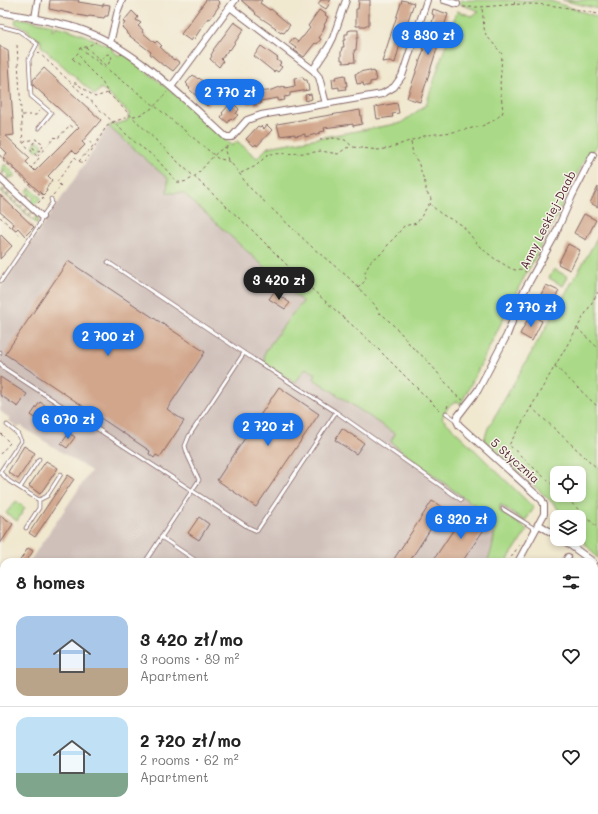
<!DOCTYPE html>
<html lang="en">
<head>
<meta charset="utf-8">
<style>
	body { margin:0; font-family:Mali,sans-serif; background:#f2f2f2; color:#222; height:100vh; display:flex; flex-direction:column; font-size:15px; white-space:nowrap }
	* { box-sizing:border-box; margin:0 }
	p { font-size:13px; color:#767676 }
	.icon { flex:none; width:22px; height:22px; fill:none; stroke:currentColor; stroke-width:2; stroke-linecap:round; stroke-linejoin:round }
	.map { position:relative; flex:1; overflow:hidden }
	.drawer { position:absolute; left:0px; top:558px; width:598px; height:256px; display:flex; flex-direction:column; background:#fff; border-radius:12px 12px 0 0; box-shadow:0 2px 6px #0003 }
	.drawer>* { flex:none }
	.buttons { position:absolute; left:550px; top:466px; display:grid; gap:8px }
	.buttons a { display:grid; place-items:center; width:36px; height:36px; border-radius:8px; background:#fff; box-shadow:0 2px 6px #0003; font-size:20px }
	.price { position:absolute; translate:-50% -34px; padding:0 9px; border-radius:14px; background:#1a73e8; color:#fff; font-size:13px; line-height:26px; filter:drop-shadow(0 1px 2px #0008) }
	.price::after { content:''; position:absolute; left:50%; top:24px; width:12px; height:9px; margin-left:-6px; background:inherit; clip-path:polygon(0 0,100% 0,50% 100%) }
	.price.current { background:#222; color:#fff }
	ul { padding:0; list-style:none }
	li { display:flex; align-items:center; gap:12px; height:100px; padding:0 16px }
	li+li { border-top:1px solid #e0e0e0 }
	li span { display:grid; place-items:center; flex:none; width:112px; height:80px; border-radius:12px; color:#555 }
	li>.icon { margin-inline-start:auto }
	span .icon { width:48px; height:48px; fill:#fffc; stroke-width:1 }
	li b { font-size:17px }
	h2 { display:flex; justify-content:space-between; align-items:center; height:48px; padding:0 16px; font-size:17px }
	.map>svg:first-child { display:block }
</style>
</head>
<body>
<div class="map">
<svg width="598" height="814" viewBox="0 0 598 814">
	<rect width="100%" height="100%" fill="#f7f3e8"/>
	<filter id="ink" filterUnits="userSpaceOnUse"><feTurbulence type="fractalNoise" baseFrequency=".025" numOctaves="2"/><feDisplacementMap in="SourceGraphic" scale="8" xChannelSelector="R" yChannelSelector="G"/><feConvolveMatrix kernelMatrix="1 2 1 2 8 2 1 2 1" color-interpolation-filters="sRGB"/></filter>
	<filter id="wash" filterUnits="userSpaceOnUse"><feTurbulence type="fractalNoise" baseFrequency=".012" numOctaves="4" result="noise"/><feDisplacementMap in="SourceGraphic" scale="16" xChannelSelector="R" yChannelSelector="G"/><feGaussianBlur stdDeviation="0.9" result="paint"/><feColorMatrix in="noise" values="0 0 0 0 0 0 0 0 0 0 0 0 0 0 0 0 0 1.4 0 .05"/><feComposite in="paint" operator="in"/></filter>
	<g filter="url(#wash)">
		<rect width="100%" height="100%" fill="#f1e8d0"/>
		<path fill="#cfc0ba" d="M108,126L168,179L167,192L183,193L533,509L497,562H29L91,471L21,426L18,428L9,421L11,419L0,411V289L90,156Z
			M4,600V632L0,629V606Z
			M4,633V779L0,775V638Z
			M37,810H331L329,814H41Z"/>
		<path fill="#aada87" stroke="#7a7c59" fill-rule="evenodd" d="M461,0H548L598,17V145L586,157L567,193L556,218L519,287L461,404L457,401L448,407L442,418L534,508L525,521L500,504V511L525,528L527,531L506,562H487C492,552 498,528 492,517C489,512 473,504 467,500C442,482 417,462 392,443L391,441L395,434L314,379L316,374L306,368L295,383L265,363L264,354L267,349L289,318L303,302L183,193H167L168,179L108,126L127,121L129,115V113L101,88L95,95L41,46V41L28,32L29,30L16,24L15,22L16,19L19,18L53,25L52,30H55L56,26C76,31 94,39 113,48L112,51L120,56L123,53L174,93L232,146L237,141L257,158L268,147L401,123L426,105L457,11L472,16L479,11L460,4Z
			M562,0H598V9Z
			M33.5 146a4.5 4.5 0 1 1 9 0a4.5 4.5 0 1 1-9 0Z
			M4,165H6L16,175L13,178L11,177L7,180L6,179L9,175L5,171L2,175L1,174L4,170L1,168Z
			M6,187L3,192L6,195L11,192L7,196L11,199L14,196L12,200L15,203L19,200L16,204L20,207L24,204L20,208L24,211L28,208L25,212L28,215L33,212L29,216L33,220L37,216L38,220L37,224L0,190L2,191Z
			M30,188L41,198L34,205L30,202L34,198L30,195L26,197L29,194L27,191Z
			M598,237V559L579,536V517H564L555,505L484,440L488,428ZM557,473H579V495H557Z
			M554,269L568,277L563,286L549,278Z
			M16,501L25,508L17,521L6,513Z"/>
		<g id="blocks">
			<path fill="#d1a68b" d="M50,0H79L78,2L91,4L103,6V4L110,5L108,16H105L104,18L89,16L88,17L49,9Z
				M206,0H217L220,3L218,6H219L210,19L208,18L194,39L193,38L191,41L181,34Z
				M241,0H262L260,3L270,10L271,9L290,25L284,33L281,32V33L275,29L276,28L255,14L256,13Z
				M321,0H331L329,2L330,3L326,9L318,4Z
				M359,0H370V6H369V25H366L365,26H356V9H358Z
				M402,0L414,3L405,29L407,30L400,44L395,63L390,61L382,62Z
				M433,9L448,14L420,102L407,98L424,49H422L426,36H428L432,23L434,15L432,14Z
				M319,10L326,14L325,15L328,17L326,20H327L324,25L325,26L319,38L321,39L317,44L315,43L304,57L294,50L296,48L289,43L293,38L298,42L302,37H303L310,28L308,26Z
				M132,11L138,17L136,20L141,23L138,26L143,30L142,32L155,43L157,41L162,46L160,47L174,60L175,59L180,63L173,71L165,65L164,66L150,54L151,52L127,34L126,31L122,27L125,23L123,22Z
				M234,22L244,29L230,50L229,49L221,59L223,61L219,67L210,59L212,56L211,55L214,50H213Z
				M351,30H358V38H357L356,50H354L355,62L343,63V60H341V53L342,47H344L343,40H345V34H348V31Z
				M0,46L8,50L14,135L6,136L30,158L26,162L35,171L79,127L33,85V80L44,68L101,120L82,142L85,145L76,154L72,150L48,176L52,180L46,189L47,191L43,195L3,158L7,153L0,146Z
				M261,46L278,58L277,60L281,63L279,65L282,67L278,72L275,70L274,72L254,56Z
				M370,70V72L374,71L376,81L370,82V85L367,86H364L363,83L357,84L355,74L359,73V72Z
				M193,75L198,79L199,78L204,82L201,85L216,96L207,106L189,89L190,88L187,86L188,85L186,83Z
				M345,75L347,86H345L346,89L339,90V87L333,88L332,79H336L335,77Z
				M303,77L304,80H307L309,90L290,93V96L284,97L285,100L278,101V98L260,101L261,104L254,105V103L248,104L246,95L250,94V92L268,91L284,86L285,88L295,86L294,78Z
				M311,94L312,99L306,101L305,95Z
				M233,103L239,109L236,114L238,115L233,120L231,118L228,123L221,117L223,114L222,113L229,105L230,106Z
				M397,103L399,113L392,114L393,117L377,119L375,107Z
				M360,110L362,124L353,126V124L324,128L325,131L320,132V133L305,137V134L295,136V134L280,136L277,124Z
				M267,125L272,130L257,146L256,144L254,146L246,139L258,126L260,127L261,126L264,129Z
				M598,187V207L590,203Z
				M0,195L34,227L25,236L18,228L16,230L12,227L14,224L0,212Z
				M584,214L596,220L586,240L574,233Z
				M0,234L12,246L0,259Z
				M568,244L580,250L570,270L558,264Z
				M68,261L205,352L167,409L184,421L160,457L156,455L154,458L149,454L150,451L5,354Z
				M546,285L559,291L548,310L536,304Z
				M274,292L290,303L285,309L269,299Z
				M530,315L542,321L532,341L520,334Z
				M0,377L27,394L18,407L0,395Z
				M279,387L319,414L256,507L217,480Z
				M40,402L61,416L52,430L31,415Z
				M342,428L364,443L356,454L335,440Z
				M69,433L75,437L67,448L61,444Z
				M24,446L35,453L18,479L8,472Z
				M46,461L58,468L40,494L29,486Z
				M68,475L74,479L35,537L29,533Z
				M432,501L444,508L424,539L409,562H392Z
				M466,511L487,525L462,562H432Z
				M0,515L13,524L0,544Z
				M199,517L209,524L199,540L188,533Z
				M28,548L33,551L26,562H19Z"/>
		</g>
	</g>
	<g filter="url(#ink)">
		<use href="#blocks" fill-opacity="0" stroke="#846565" stroke-width="1"/>
		<g fill="none" stroke-linecap="round" stroke-linejoin="round">
			<g stroke="#846565" stroke-width="4.5">
				<path id="lane" d="M0,26L19,31L37,44L29,59L31,96L51,113L39,128
					M108,262L244,353L336,412L461,500
					M1,281L39,225L42,217L52,203L51,199
					M0,353V352
					M0,363L4,368L248,527L257,531L336,412
					M446,413L457,421
					M0,472L9,481L39,500L47,496L61,474
					M0,472L21,441L17,433L7,425
					M20,488L39,459
					M503,509L535,529
					M26,528L39,508V500
					M161,537L198,562
					M145,562L199,480L188,456L185,446L189,436L244,353
					M0,784L4,788
					M27,810L31,814
					M109,810L113,814
					M188,810L194,814
					M208,810L214,814
					M272,810L274,814
					M169,814L172,810
					M251,814L253,811
					M316,814L319,810"/>
			</g>
			<g stroke="#846565" stroke-width="8">
				<path id="street" d="M444,0L457,4
					M230,7L313,70L319,77L326,104
					M0,12C26,17 52,21 77,28C133,46 183,98 226,137H232L247,120L261,115L382,94L394,87L402,76L427,0
					M35,18L38,0
					M110,43L118,10L122,0
					M313,70L329,46L333,38L346,0
					M171,87L235,0
					M0,178L42,217
					M538,524L557,536
					M562,539L593,562
					M518,562L544,514V505L542,500L459,425L457,421L458,416L478,390L507,335L523,293L554,237L572,196L593,155
					M565,562L568,557
					M594,623L598,628
					M594,658L598,652
					M594,751L598,754
					M568,810L574,814
					M352,814L355,810
					M397,814L399,810
					M519,814L521,810"/>
			</g>
			<g stroke="#846565" stroke-width="10">
				<path id="secondary" d="M0,800L4,804
					M11,810L15,814"/>
			</g>
			<path stroke="#846565" stroke-width="1" stroke-dasharray="3 3" stroke-linecap="butt" d="M514,5L515,0
				M463,7C485,8 506,4 528,4C551,4 575,9 598,14
				M17,45L23,143L39,158L33,166
				M86,47L105,65H108L112,57L108,54L105,55L100,61
				M80,48L155,106L214,155L217,158L228,161L235,167L248,186L313,248L348,277L375,305L379,313L382,314L400,332L412,347L427,360L451,389L454,394L463,400
				M38,52L113,122L130,116
				M72,59L78,53L80,48L86,47L96,42
				M73,59L82,67
				M74,83H76L95,97L108,93L102,82L85,65L78,53
				M108,93L177,161L252,230L305,283L371,342L441,412
				M22,115H36L39,111
				M133,116C148,115 158,103 167,92
				M320,140L333,138L345,140L353,147L379,150L389,148L427,135L453,132L482,126L493,121L502,114L503,111L500,86L502,54L486,35L484,28L482,7
				M411,142L413,155L418,162L426,186V192L431,198L430,204L441,214L462,225L480,247L495,259L510,268L515,270L521,269L526,272
				M24,143L26,141L36,139L37,141L33,143V148L36,150L39,151L42,149L43,144L41,142L37,141
				M0,155L4,162L9,165L46,201
				M38,156L55,137L57,139L70,125L75,129
				M228,160L225,151L228,144
				M79,161L83,163C87,160 86,157 90,154L106,127L113,122L137,144L155,157L177,182C198,185 208,154 226,147
				M241,173L256,166L268,154L309,153L321,151L338,154L346,148L352,147
				M53,195L61,186L57,182L75,157L79,161L93,146L89,141
				M38,203L43,198
				M0,217L22,237
				M358,288L366,280L365,272L372,259L381,254L391,241L396,236L404,226L417,223L429,204
				M577,328L598,348
				M555,366L598,407
				M531,407L598,469
				M447,408L449,402
				M0,433L2,435L0,437
				M0,454L10,443L2,435
				M557,489L509,445L598,292
				M563,495L598,528
				M508,562L520,544
				M35,810L39,814
				M180,810L184,813
				M336,814L338,810"/>
			<use href="#lane" stroke="#fff" stroke-width="3"/>
			<use href="#street" stroke="#fff" stroke-width="6"/>
			<use href="#secondary" stroke="#fff" stroke-width="8"/>
		</g>
	</g>
	<g text-anchor="middle" stroke-width="3" stroke-linejoin="round" paint-order="stroke">
		<g font-size="12" fill="#4a1f2b" stroke="#f7f3e8">
			<text transform="translate(548 220) rotate(-63)" y="4">Anny Leskiej-Daab</text>
			<text transform="translate(515 461) rotate(42)" y="4">5 Stycznia</text>
		</g>
	</g>
</svg>
<div class="buttons">
<a><svg class="icon" aria-label="locate" viewBox="0 0 24 24"><circle cx="12" cy="12" r="6"/><path d="M12 2v4M12 18v4M2 12h4M18 12h4"/></svg></a>
<a><svg class="icon" aria-label="layers" viewBox="0 0 24 24"><path d="M12 4l9 5-9 5-9-5zM3 14l9 5 9-5"/></svg></a>
</div>
<b class="price" style="left:428px;top:56px">3 830 zł</b>
<b class="price" style="left:230px;top:113px">2 770 zł</b>
<b class="price current" style="left:279px;top:301px">3 420 zł</b>
<b class="price" style="left:531px;top:328px">2 770 zł</b>
<b class="price" style="left:108px;top:357px">2 700 zł</b>
<b class="price" style="left:68px;top:440px">6 070 zł</b>
<b class="price" style="left:268px;top:447px">2 720 zł</b>
<b class="price" style="left:461px;top:540px">6 320 zł</b>
<section class="drawer">
<h2>8 homes<svg class="icon" aria-label="filters" viewBox="0 0 24 24"><path d="M4 7h16M4 17h16"/><circle cx="9" cy="7" r="2"/><circle cx="15" cy="17" r="2"/></svg></h2>
<ul>
<li><span style="background:linear-gradient(#a9c7e8 65%,#b9a48a 0)"><svg class="icon" aria-label="home" viewBox="0 0 24 24"><path d="M3 11l9-7 9 7M6 9v11h12V9"/></svg></span><div><b>3 420 zł/mo</b><p>3 rooms · 89 m²</p><p>Apartment</p></div><svg class="icon" aria-label="heart" viewBox="0 0 24 24"><path d="M12 20l-8-8c-3-5 5-10 8-4 3-6 11-1 8 4z"/></svg></li>
<li><span style="background:linear-gradient(#bfe0f5 70%,#7fa58c 0)"><svg class="icon" aria-label="home" viewBox="0 0 24 24"><path d="M3 11l9-7 9 7M6 9v11h12V9"/></svg></span><div><b>2 720 zł/mo</b><p>2 rooms · 62 m²</p><p>Apartment</p></div><svg class="icon" aria-label="heart" viewBox="0 0 24 24"><path d="M12 20l-8-8c-3-5 5-10 8-4 3-6 11-1 8 4z"/></svg></li>
</ul>
</section>
</div>
</body>
</html>
